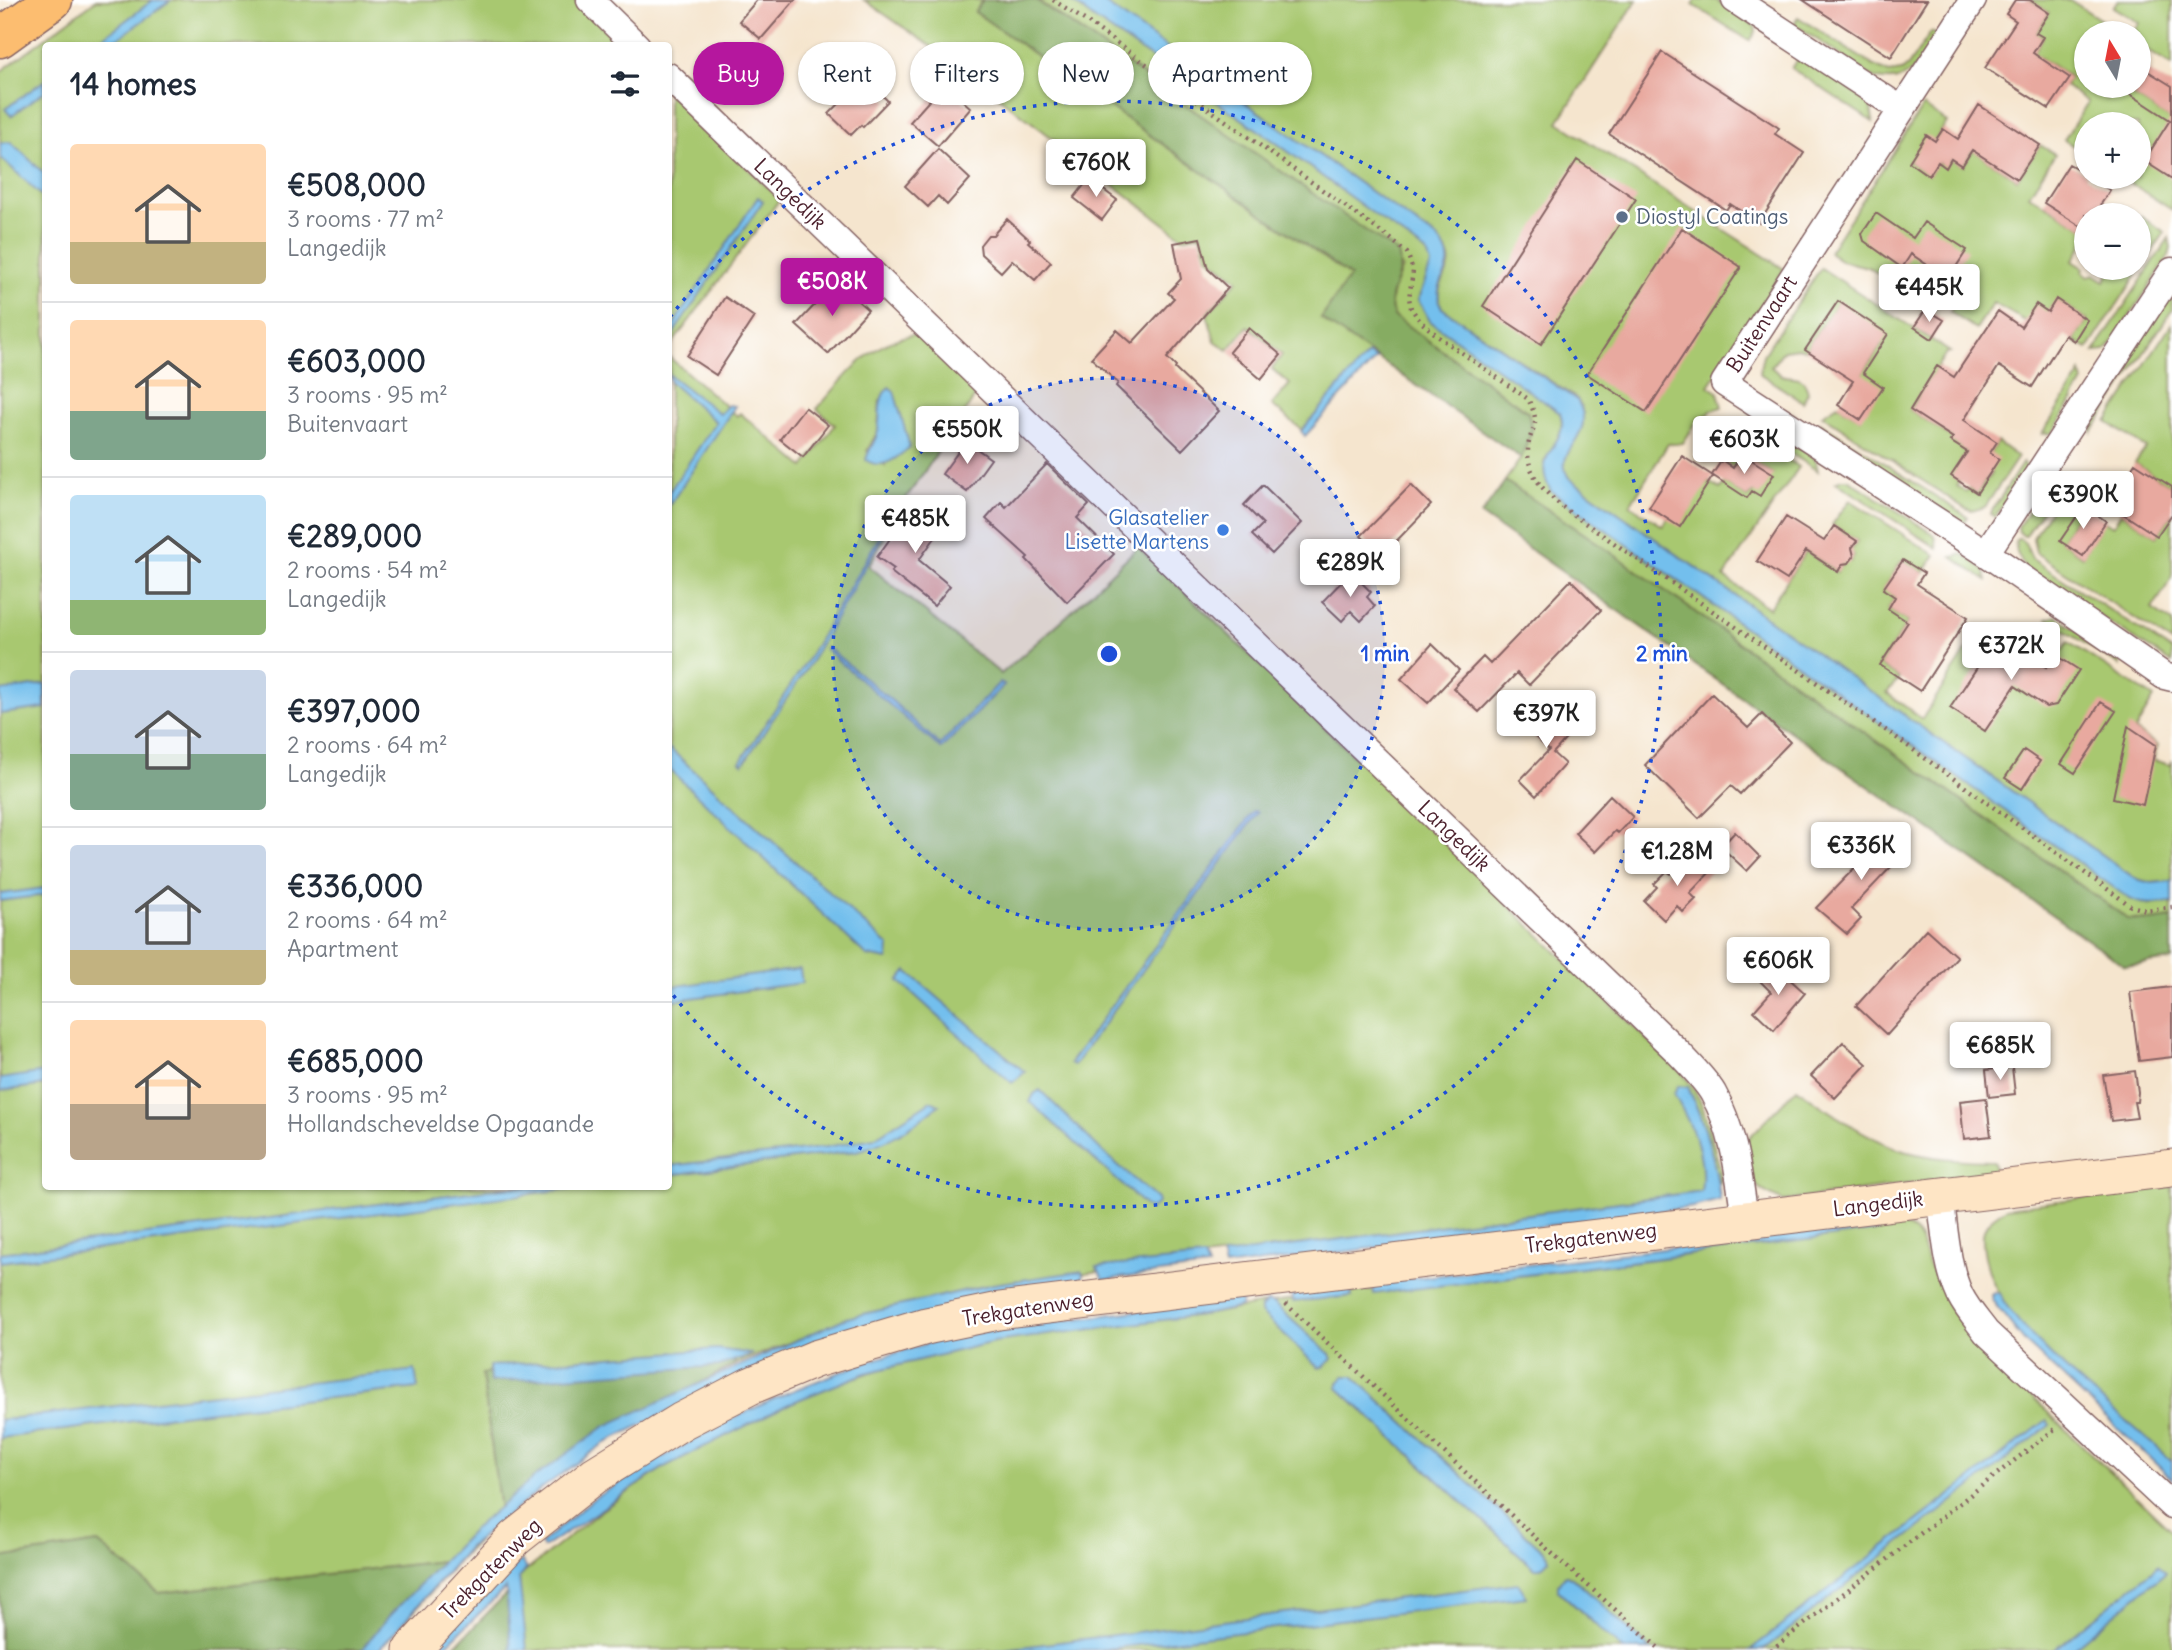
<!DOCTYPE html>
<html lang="en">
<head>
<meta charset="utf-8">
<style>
	body { margin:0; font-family:Delius,sans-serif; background:#f2f2f3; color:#1f2937; height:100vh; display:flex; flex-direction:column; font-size:26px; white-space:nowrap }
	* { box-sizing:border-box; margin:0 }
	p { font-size:23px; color:#747a83 }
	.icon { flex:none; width:38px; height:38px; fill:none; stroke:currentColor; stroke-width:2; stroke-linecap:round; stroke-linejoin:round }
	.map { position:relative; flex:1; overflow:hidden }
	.details { position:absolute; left:42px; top:42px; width:630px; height:1148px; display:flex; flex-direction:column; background:#fff; border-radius:7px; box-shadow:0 2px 5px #0004 }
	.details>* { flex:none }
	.guide { position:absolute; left:693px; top:42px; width:665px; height:63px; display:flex; gap:14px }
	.needle { width:46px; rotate:350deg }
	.fabs { position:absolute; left:2074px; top:21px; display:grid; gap:14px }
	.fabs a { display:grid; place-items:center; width:77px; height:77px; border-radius:50%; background:#fff; box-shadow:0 2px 5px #0004; font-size:35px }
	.price { position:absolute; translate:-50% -60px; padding:0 16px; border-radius:7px; background:#fff; color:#222; font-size:23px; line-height:46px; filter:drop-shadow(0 2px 4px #0008) }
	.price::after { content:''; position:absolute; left:50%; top:42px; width:21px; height:16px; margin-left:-10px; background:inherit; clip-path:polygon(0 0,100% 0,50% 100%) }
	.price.active { background:#b5179e; color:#fff }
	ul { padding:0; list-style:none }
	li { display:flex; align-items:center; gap:21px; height:175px; padding:0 28px }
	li+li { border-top:2px solid #e0e1e3 }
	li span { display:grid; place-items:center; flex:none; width:196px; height:140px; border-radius:7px; color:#555 }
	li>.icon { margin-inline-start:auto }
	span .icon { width:84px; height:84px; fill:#fffc; stroke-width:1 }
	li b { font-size:30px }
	h2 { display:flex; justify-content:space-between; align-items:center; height:84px; padding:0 28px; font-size:30px }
	.chip { padding:0 24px; border-radius:32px; background:#fff; box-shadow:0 2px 5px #0004; font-size:24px; line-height:63px }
	.chip.active { background:#b5179e; color:#fff }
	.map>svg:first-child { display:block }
</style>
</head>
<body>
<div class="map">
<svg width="2172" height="1650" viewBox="0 0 2172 1650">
	<rect width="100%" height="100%" fill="#fff"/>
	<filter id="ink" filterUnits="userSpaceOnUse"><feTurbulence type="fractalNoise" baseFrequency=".0143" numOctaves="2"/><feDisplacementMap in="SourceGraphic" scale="14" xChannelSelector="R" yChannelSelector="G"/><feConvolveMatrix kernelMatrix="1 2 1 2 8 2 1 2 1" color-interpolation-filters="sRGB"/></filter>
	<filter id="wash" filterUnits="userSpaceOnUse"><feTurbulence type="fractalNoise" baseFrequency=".00686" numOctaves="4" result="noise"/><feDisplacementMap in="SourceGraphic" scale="28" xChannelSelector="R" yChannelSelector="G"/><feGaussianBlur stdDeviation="1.57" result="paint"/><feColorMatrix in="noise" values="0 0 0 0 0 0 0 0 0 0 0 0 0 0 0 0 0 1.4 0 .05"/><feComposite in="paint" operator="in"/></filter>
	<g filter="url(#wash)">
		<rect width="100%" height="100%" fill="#f5e5ce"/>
		<path fill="#a8c870" stroke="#79744e" stroke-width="2" fill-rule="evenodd" d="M96,0H575L621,45L46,46V1186H668L669,357L737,416L740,413L804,467L835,425L817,409C849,373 872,338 924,333L981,388L882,534L885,537L869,566L1001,674L1068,615L1138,547L1682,1073L1695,1090L1703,1108L1720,1168L1721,1181L1713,1193L984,1286C899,1306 817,1329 736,1364L730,1358L482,1374L501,1517L460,1559L159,1593L98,1543L0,1558V72ZM880,399L885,465L867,451L878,431Z
			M864,0H983L975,12L1350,276L1321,319L1370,352L1302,430L1272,405L1290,384L1272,369L1282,355L1248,326L1228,350L1215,341L1207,314L1238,280L1207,256L1201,234L1183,238L945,56Z
			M1037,0H1070L1094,19L1267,136L1427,253L1432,265L1418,300L1516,381L1560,413C1567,431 1552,447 1544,462L1551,491L1832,689L2150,905L2172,902V918L2151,921L2128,919L1589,537L1505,481L1521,458L1532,430L1528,412L1394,316C1386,300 1396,284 1402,268L1262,159Z
			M1100,0H1637L1558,122L1784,269L1709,386L1718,392L1722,407L1711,410L1709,414L1699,418L1683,443L1668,444L1630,505L1663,526L1667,519L1709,482L1720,489L1725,483L1747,498L1773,474L1743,454L1733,468L1722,460L1741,429L1799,467L1724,577L1769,608L1806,551L1837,572L1843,562H1850L1854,556L1851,551L1857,541L1832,525L1850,500L1935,555L1924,573L1902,560L1884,589L1895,597L1888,609L1908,622L1880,665L1899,678L1887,693L1922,719L1982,627L2033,659L2040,648L2044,649L2049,642L2063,650L2068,642L2154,698L2135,730L2158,746L2153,760L2171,765L2172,760V881L2152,883L2136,879L1569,478C1550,449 1600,437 1577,399L1442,308C1430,284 1456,274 1448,254C1446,249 1441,244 1438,239Z
			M1696,0H1716L1755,26L1756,32L1750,41L1693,5Z
			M2030,0H2070L2121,33H2086V86H2098L2094,92L2107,100L2117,86L2171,120L2172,210L2121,177H2138V124H2086V154L2064,140L2088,102L2065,86L2070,77L2033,53L2043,37L2036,33L2049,13Z
			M2118,0H2172V66L2139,45L2138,33H2133L2139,23L2113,7Z
			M1798,17L1874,66L1889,73L1902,71L1908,66L1931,32L1937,35C1920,60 1910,89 1874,78L1794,24Z
			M1804,57L1865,100L1871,108L1873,122L1791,68L1799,58Z
			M668,92L780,199L669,348H668Z
			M1923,106L1947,122L1935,141L1909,162L1929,175L1938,162L1946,167L1951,159L1963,166L1973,150L2017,179L2040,145L2055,154L2029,195L2086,229V240L2073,261L2084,268L2083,272L2089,276L2094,274L2105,281L2113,268H2138L2139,221L2141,217L2165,232L2088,349L2074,341L2087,320L2057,300L2048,312L2025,321L1993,303L1976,329L1950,312L1973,278L1956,267L1948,279L1933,269L1923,286L1904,291L1868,267L1842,261L1829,252Z
			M2169,238L2171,248L2169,256L2111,345L2105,351L2094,352Z
			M1821,268L1950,352L1946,353L1910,410L1953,438L1951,441L1967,452L1952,476L1959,481L1957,486L1966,492L1969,488L1977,493L1991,474L1990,453L1997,442L2018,457L1985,507L1972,511L1966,509L1822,415L1838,405L1861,419L1863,373L1882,344L1838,302L1805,350L1798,348L1784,350L1771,367C1772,368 1780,374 1781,375C1796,380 1802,371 1808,392L1803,402L1759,373L1763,355Z
			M2172,291V310L2092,432L2089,421Z
			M2172,323V487L2135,463L2146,448L2107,422Z
			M2081,373L2083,382L2053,433L2042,434Z
			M1750,419L1760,421L1811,454L1816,461L1818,471L1743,422Z
			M1820,422L1968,517L1964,524L1822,433Z
			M2023,462L2027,468L1995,517L1990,514Z
			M2064,476L2026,536H2024L2019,532L2018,527L2048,482L2054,477Z
			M1841,479H1848L1935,535L1937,548L1836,482Z
			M2070,479L2100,499L2092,511L2082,505L2061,541L2082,556L2105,521L2113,526L2121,513L2157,536L2172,514V578L2152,609L2172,622V643L2036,553L2033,538Z
			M2019,538L2025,543L2032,559L2172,651V663L2025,568L2017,553L2015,541Z
			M1962,554L1984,569L1987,581L1952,557Z
			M2056,616L2120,661V666L2047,619Z
			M1797,1088C1828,1112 1861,1134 1898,1149C1923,1158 1968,1161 1994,1161L1995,1172L1784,1201C1749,1188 1750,1179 1741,1146Z
			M2172,1186V1461C2116,1407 2004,1340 1986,1261C1984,1252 1981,1239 1984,1230C1987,1220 1998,1214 2006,1208Z
			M1901,1224L1914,1231L1921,1241L1928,1264L1960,1320L2017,1383L2172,1531V1650H1651L1572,1577L1566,1576L1558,1590L1623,1650H522L519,1577L598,1513L666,1466L783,1406L827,1387L928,1353L1022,1333L1126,1324L1209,1314L1263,1304L1261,1308L1274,1305L1270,1303ZM1344,1376H1353L1547,1554L1548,1560L1541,1568H1534L1338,1388V1383Z"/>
		<path fill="#86ac62" stroke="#686646" stroke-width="2" d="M983,0H1036L1398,253C1406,281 1382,292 1394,316L1528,412L1532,430L1521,458L1321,319L1350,276L975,12Z
			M1505,481L1589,537L2128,919L2151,921L2172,918V960L2125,966L1481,515Z
			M730,1358L736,1364L633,1419L501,1517L482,1374L528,1368Z
			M98,1543L159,1593L460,1559L379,1650H0V1558Z
			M514,1587L522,1650H451L505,1595Z"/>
		<path fill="#73bfed" stroke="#5e6f8c" stroke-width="2" d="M153,0H171L109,45H93Z
			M1070,0H1100L1438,239C1466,272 1427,279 1442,308L1577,400C1600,437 1550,449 1569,478L2136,879L2152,883L2172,881V902C2156,904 2144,906 2130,899L1551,491C1528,452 1572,444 1560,413L1430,321L1418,300L1431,265L1427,253L1267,136L1094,19Z
			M45,80V91L11,116L5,109Z
			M11,142L45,174V199L0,157V143Z
			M758,197L763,201L669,340V331Z
			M1368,354L1376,359L1305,436L1301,431Z
			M668,374L720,414L728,405L735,406L669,506V492L716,422L669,381Z
			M889,387L894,391L910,447C897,458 882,471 866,460C868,450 874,444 877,434C882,418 875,400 889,387Z
			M879,537H882L809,665L743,764L740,762L806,662Z
			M827,647L893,702L940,745L1000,682L1004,685L941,749L825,649Z
			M45,684V708L0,714V691Z
			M669,748L889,946L888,960L867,956L669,769Z
			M1254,811L1258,812L1074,1065L1070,1063Z
			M45,888V895L0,901V894Z
			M800,969L802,983L669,1001V987Z
			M907,971L1025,1072L1012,1083L899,981Z
			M45,1072V1085L0,1091V1079Z
			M1678,1086L1688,1087C1705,1124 1716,1159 1720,1200L1693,1207L1225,1267L1222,1255L1701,1191C1707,1155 1691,1125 1674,1094Z
			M1040,1090L1103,1152L1157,1199L1158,1203L1150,1210L1030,1102L1034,1094Z
			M931,1101L939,1105C911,1128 891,1142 856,1151L669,1175V1166L821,1148L874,1138Z
			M508,1187H582L0,1262V1253Z
			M1875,1224L1878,1231L1374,1294L1373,1283Z
			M1204,1257L1208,1267L1103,1280L1097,1267Z
			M1082,1271L1085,1284L672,1410L606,1442L541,1489L469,1547L379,1650H361L388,1617L475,1528L536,1476L605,1426L846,1318L993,1284Z
			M1350,1286L1352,1296L1293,1302L1292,1293Z
			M1994,1293H1999C2011,1315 2026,1330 2043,1347C2083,1389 2130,1421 2172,1461V1479L2025,1342L1992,1300L1991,1295Z
			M1243,1297L1241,1307L1209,1314L994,1342L866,1373L793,1402L666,1466L543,1548L540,1544L593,1499L663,1457L733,1418L789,1392L866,1362L939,1340L991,1330Z
			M1268,1302L1274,1304L1330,1354L1332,1359L1324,1367L1319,1368L1261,1313V1308Z
			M717,1349L753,1354L719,1366L490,1382L489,1366Z
			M415,1370L418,1388L221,1410L0,1438V1420Z
			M1344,1376H1353L1547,1554L1549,1560L1541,1568H1534L1338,1388V1383Z
			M2047,1420L2050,1425L1763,1650H1750Z
			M521,1560L527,1569L519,1577L527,1650H511L506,1588L441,1650H429L452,1623Z
			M2158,1566L2166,1572L2071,1650H2054Z
			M1565,1576L1572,1577L1651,1650H1623L1558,1590V1584Z
			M1518,1583L1527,1597L1098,1650H997Z"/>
		<g id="blocks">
			<path fill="#e8a99f" d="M757,0H795L761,39L739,21Z
				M1803,0H1927L1891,57Z
				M2015,0H2030L2049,13L2036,33L2043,37L2033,53L2070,78L2049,109L1985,68L2016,21L2006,14Z
				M1662,52L1779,128L1775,134L1804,153L1759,223L1730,204L1726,210L1609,134Z
				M2138,65L2172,86V179L2144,161L2170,120L2118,86H2138Z
				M861,75L888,101L863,127L861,125L851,135L829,114L839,104L836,101Z
				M944,84L971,108L938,146L910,122Z
				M1979,105L2040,145L2017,179L1972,150L1962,166L1951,159L1946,168L1938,162L1929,176L1909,162L1926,135L1935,141L1943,129L1958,139Z
				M938,149L970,179L947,205L938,196L928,207L905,186Z
				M1577,160L1636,199L1541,344L1483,306Z
				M2069,164L2086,174V177L2110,190L2094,215H2086L2085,229L2044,203Z
				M1089,179L1117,200L1102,220L1074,198Z
				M1876,213L1913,238L1924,222L1967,250L1948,279L1911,254L1902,268L1864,241L1862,234Z
				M1007,219L1030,240L1028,242L1051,262L1035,280L1012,260L1001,272L981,254L980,245L988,235H993Z
				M1682,228L1741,267L1646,412L1587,374Z
				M1200,238L1208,269L1228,288L1167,358L1176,367L1175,369L1219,411L1182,450L1116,386L1118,383L1091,358L1117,330L1132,343L1174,298L1168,293L1181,279L1174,243Z
				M840,284L868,310L828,354L796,325L825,294L828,297Z
				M725,297L754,317L716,375L687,356Z
				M2056,299L2087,320L2074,341L2065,335L2032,387L1999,366L1964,420L1997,442L1990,453L1999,459L1977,493L1951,476L1967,452L1950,441L1953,438L1910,410L1937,366L1954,377L1998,311L2021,327L2036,304L2048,312Z
				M1838,301L1888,334L1863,373L1883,387L1861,420L1838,405L1853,381L1805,350Z
				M1926,309L1944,320L1932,339L1914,327Z
				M1249,328L1281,355L1261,379L1229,352Z
				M805,407L828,425L803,457L780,439Z
				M966,441L991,459L967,492L942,474Z
				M1742,454L1774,474L1760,496L1752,491L1747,498L1712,475L1722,460L1733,468Z
				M1682,456L1713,476L1680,527L1649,507Z
				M2135,463L2172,487V514L2157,536L2108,504Z
				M1047,464L1089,505L1077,518L1114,554L1067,602L1026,559L1028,557L986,519L1001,502L1006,507Z
				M1263,485L1302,523L1272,554L1252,535L1263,524L1244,505Z
				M1411,485L1431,505L1382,556L1361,536Z
				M914,505L942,528L919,560L950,586L934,606L891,572L894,569L877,557Z
				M2084,506L2106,521L2083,556L2060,541Z
				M1786,517L1824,541L1834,526L1857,541L1852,548L1854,556L1849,563L1842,564L1838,572L1806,551L1787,580L1757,561Z
				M1903,560L1924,573L1917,584L1968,617L1920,691L1880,665L1908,622L1888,609L1895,597L1883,589Z
				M1351,572L1371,592L1367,597L1375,606L1361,621L1351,611L1342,621L1322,602Z
				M1571,580L1601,610L1529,685L1517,673L1479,712L1453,688L1483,657L1490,664Z
				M1998,636L2046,667L2054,654L2079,670L2056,705L2046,707L2015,686L1985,731L1950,708Z
				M1432,644L1459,670L1428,703L1401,679Z
				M1712,694L1748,728L1762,714L1790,742L1740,794L1731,786L1699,818L1645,765Z
				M2101,702L2116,711L2075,773L2061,764Z
				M1548,708L1573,731L1553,753L1565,764L1536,796L1520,780L1549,750L1527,729Z
				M2128,726L2156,745L2143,805L2113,798Z
				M2024,750L2040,761L2022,789L2005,778Z
				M1610,795L1633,817L1618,833L1615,831L1595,852L1575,833Z
				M1891,830L1909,848L1851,909L1861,919L1847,934L1816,908Z
				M1735,832L1760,857L1747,871L1721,847Z
				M1698,856L1712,870L1690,893L1696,899L1683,912L1677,906L1664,920L1644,901L1657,887L1654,884L1667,871L1671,874L1684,859L1690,865Z
				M1926,929L1957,957L1887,1035L1856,1006Z
				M1774,965L1805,993L1774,1030L1754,1011L1771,992L1759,980Z
				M2172,987V1057L2139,1061L2130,992Z
				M1843,1042L1867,1064L1835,1098L1811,1076Z
				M2012,1067L2015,1094L1989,1097L1986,1070Z
				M2135,1071L2138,1092L2137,1102H2134L2137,1118L2111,1121L2103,1075Z
				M1986,1098L1991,1136L1964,1139L1960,1101Z"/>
		</g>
	</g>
	<g filter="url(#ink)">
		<use href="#blocks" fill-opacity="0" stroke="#866464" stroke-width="2"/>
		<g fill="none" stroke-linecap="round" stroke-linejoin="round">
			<g stroke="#866464" stroke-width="29">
				<path id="street" d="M590,0L637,46
					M1735,0L1901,109
					M1973,0L1724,383L1986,553L2164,676L2172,678
					M668,76L1678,1052C1690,1065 1704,1078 1713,1093C1735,1132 1739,1177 1745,1219
					M1986,553L2172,271
					M1940,1196C1945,1229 1946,1265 1960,1295C1967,1309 1977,1320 1986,1332L2172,1506"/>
			</g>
			<g stroke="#866464" stroke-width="39">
				<path id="secondary" d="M412,1650L515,1538L595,1475L682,1421L750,1386L815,1359L926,1326L999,1311L2172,1168"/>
			</g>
			<g stroke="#866464" stroke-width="41">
				<path id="highway" d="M0,38L53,0"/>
			</g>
			<path stroke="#866464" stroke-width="4.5" stroke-dasharray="2 5" stroke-linecap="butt" d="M1053,0L1086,21L1391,239L1407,253L1410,261L1413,271L1409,298L1411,308L1420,321L1439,337L1528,399C1544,430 1528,426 1528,452C1528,477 1548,495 1566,510L1894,736L2131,906L2146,910L2172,907
				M1286,1304L1559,1560L1661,1650
				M1771,1650L2056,1428"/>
			<use href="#street" stroke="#fff" stroke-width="26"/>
			<use href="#secondary" stroke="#fee5c5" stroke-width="37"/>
			<use href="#highway" stroke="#fcbd6f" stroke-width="38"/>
		</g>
	</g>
	<circle cx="1109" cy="654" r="276" fill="#1d4ed8" fill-opacity=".12"/>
	<g fill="none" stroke="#1d4ed8" stroke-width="3.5" stroke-dasharray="3.5 7">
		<circle cx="1109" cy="654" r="276"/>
		<path d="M670 317A553 553 0 1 1 670 991"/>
	</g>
	<circle fill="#5c6f8a" stroke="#fff" stroke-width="2.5" cx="1622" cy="217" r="7"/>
	<circle fill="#3f7fe0" stroke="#fff" stroke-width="2.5" cx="1223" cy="530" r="7"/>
	<g text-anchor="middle" stroke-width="5" stroke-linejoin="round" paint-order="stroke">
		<g font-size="21" fill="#4a1f2b" stroke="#fff">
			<text transform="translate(790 194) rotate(44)" y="7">Langedijk</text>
			<text transform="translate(1762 324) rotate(-57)" y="7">Buitenvaart</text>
			<text transform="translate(1454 836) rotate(44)" y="7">Langedijk</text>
			<text transform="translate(1878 1204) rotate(-7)" y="7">Langedijk</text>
			<text transform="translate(1591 1238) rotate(-7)" y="7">Trekgatenweg</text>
			<text transform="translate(1028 1309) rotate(-9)" y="7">Trekgatenweg</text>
			<text transform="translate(491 1569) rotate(-45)" y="7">Trekgatenweg</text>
		</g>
		<g font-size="21" fill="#4e5e75" stroke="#fff" text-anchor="start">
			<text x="1636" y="224">Diostyl Coatings</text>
		</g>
		<g font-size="21" fill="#366cbe" stroke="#fff" text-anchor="end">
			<text x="1209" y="525">Glasatelier<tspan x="1209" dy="24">Lisette Martens</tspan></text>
		</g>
	</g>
	<circle cx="1109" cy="654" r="10" fill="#1d4ed8" stroke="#fff" stroke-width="3.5"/>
	<g font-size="21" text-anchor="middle" font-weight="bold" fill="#1d4ed8" stroke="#fff" stroke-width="5" stroke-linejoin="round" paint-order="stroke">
		<text x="1385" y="661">1 min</text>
		<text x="1662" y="661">2 min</text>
	</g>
</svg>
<div class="fabs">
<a><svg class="needle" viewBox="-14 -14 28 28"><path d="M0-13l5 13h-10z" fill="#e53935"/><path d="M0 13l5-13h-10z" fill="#747a83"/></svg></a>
<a>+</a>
<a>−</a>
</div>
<b class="price" style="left:1096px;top:199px">€760K</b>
<b class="price active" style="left:832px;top:318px">€508K</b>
<b class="price" style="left:1929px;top:324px">€445K</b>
<b class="price" style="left:967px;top:466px">€550K</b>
<b class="price" style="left:1744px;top:476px">€603K</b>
<b class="price" style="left:2083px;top:531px">€390K</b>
<b class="price" style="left:915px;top:555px">€485K</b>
<b class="price" style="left:1350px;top:599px">€289K</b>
<b class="price" style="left:2011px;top:682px">€372K</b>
<b class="price" style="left:1546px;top:750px">€397K</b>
<b class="price" style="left:1861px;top:882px">€336K</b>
<b class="price" style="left:1677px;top:888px">€1.28M</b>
<b class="price" style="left:1778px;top:997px">€606K</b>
<b class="price" style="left:2000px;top:1082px">€685K</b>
<div class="guide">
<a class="chip active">Buy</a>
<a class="chip">Rent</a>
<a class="chip">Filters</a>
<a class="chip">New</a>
<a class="chip">Apartment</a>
</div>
<section class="details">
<h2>14 homes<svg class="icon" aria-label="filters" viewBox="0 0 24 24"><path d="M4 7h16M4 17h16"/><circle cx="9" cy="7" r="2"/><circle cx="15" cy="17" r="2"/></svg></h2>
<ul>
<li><span style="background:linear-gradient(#ffd9b3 70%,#c2b280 0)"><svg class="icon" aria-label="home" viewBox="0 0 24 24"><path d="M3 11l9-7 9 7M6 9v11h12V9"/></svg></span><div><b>€508,000</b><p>3 rooms · 77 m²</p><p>Langedijk</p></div></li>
<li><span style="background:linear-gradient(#ffd9b3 65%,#7fa58c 0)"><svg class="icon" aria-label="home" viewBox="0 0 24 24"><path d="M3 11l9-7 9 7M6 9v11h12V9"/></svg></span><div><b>€603,000</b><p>3 rooms · 95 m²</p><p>Buitenvaart</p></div></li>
<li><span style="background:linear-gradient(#bfe0f5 75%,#8fb573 0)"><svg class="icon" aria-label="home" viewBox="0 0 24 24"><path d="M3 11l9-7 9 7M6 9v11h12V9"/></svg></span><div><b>€289,000</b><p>2 rooms · 54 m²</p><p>Langedijk</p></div></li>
<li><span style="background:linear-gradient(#c9d6e8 60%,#7fa58c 0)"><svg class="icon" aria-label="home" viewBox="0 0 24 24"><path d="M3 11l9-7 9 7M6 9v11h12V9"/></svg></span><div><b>€397,000</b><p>2 rooms · 64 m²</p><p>Langedijk</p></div></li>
<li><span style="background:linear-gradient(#c9d6e8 75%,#c2b280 0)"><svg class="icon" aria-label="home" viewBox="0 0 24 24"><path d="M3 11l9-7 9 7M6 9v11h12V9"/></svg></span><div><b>€336,000</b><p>2 rooms · 64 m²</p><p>Apartment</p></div></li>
<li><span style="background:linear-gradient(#ffd9b3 60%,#b9a48a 0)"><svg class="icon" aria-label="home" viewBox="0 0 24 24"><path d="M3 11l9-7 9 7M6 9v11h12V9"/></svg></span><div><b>€685,000</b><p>3 rooms · 95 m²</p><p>Hollandscheveldse Opgaande</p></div></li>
</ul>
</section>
</div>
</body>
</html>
